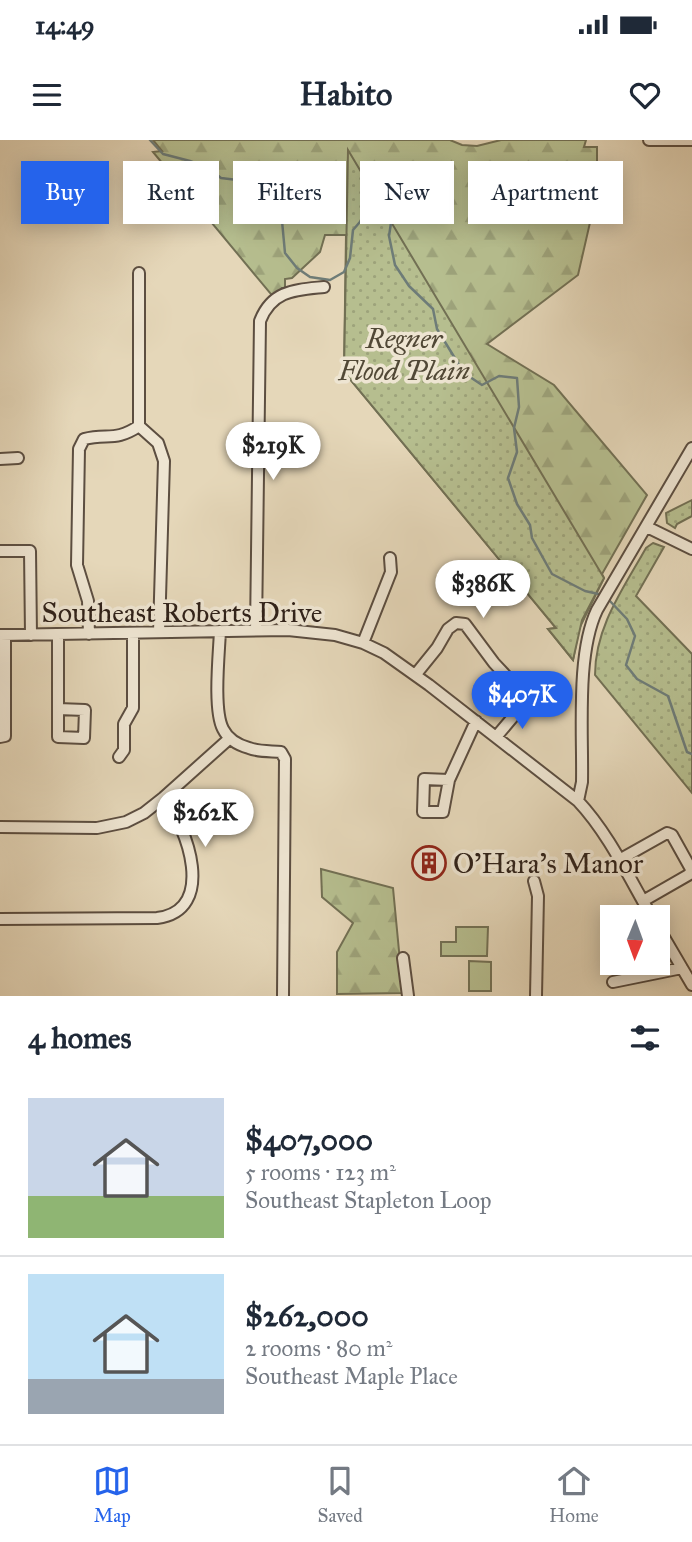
<!DOCTYPE html>
<html lang="en">
<head>
<meta charset="utf-8">
<style>
	body { margin:0; font-family:"IM FELL Great Primer",serif; background:#f6f6f7; color:#1f2937; height:100vh; display:flex; flex-direction:column; font-size:26px; white-space:nowrap }
	* { box-sizing:border-box; margin:0 }
	p { font-size:23px; color:#747a83 }
	.icon { flex:none; width:38px; height:38px; fill:none; stroke:currentColor; stroke-width:2; stroke-linecap:round; stroke-linejoin:round }
	.map { position:relative; height:856px; overflow:hidden }
	.sheet { display:flex; flex-direction:column; background:#fff; flex:1 }
	.sheet>* { flex:none }
	.banner { position:absolute; left:21px; top:21px; width:651px; height:63px; display:flex; gap:14px }
	.needle { width:46px; rotate:181deg }
	.fabs { position:absolute; left:600px; top:765px; display:grid; gap:14px }
	.fabs a { display:grid; place-items:center; width:70px; height:70px; border-radius:0px; background:#fff; box-shadow:0 4px 18px #0003; font-size:35px }
	.price { position:absolute; translate:-50% -60px; padding:0 16px; border-radius:24px; background:#fff; color:#222; font-size:23px; line-height:46px; filter:drop-shadow(0 2px 4px #0008) }
	.price::after { content:''; position:absolute; left:50%; top:42px; width:21px; height:16px; margin-left:-10px; background:inherit; clip-path:polygon(0 0,100% 0,50% 100%) }
	.price.on { background:#2563eb; color:#fff }
	ul { padding:0; list-style:none }
	li { display:flex; align-items:center; gap:21px; height:175px; padding:0 28px }
	li+li { border-top:2px solid #e0e1e3 }
	li span { display:grid; place-items:center; flex:none; width:196px; height:140px; border-radius:0px; color:#555 }
	li>.icon { margin-inline-start:auto }
	span .icon { width:84px; height:84px; fill:#fffc; stroke-width:1 }
	li b { font-size:30px }
	h2 { display:flex; justify-content:space-between; align-items:center; height:84px; padding:0 28px; font-size:30px }
	.pill { padding:0 24px; border-radius:0px; background:#fff; box-shadow:0 4px 18px #0003; font-size:24px; line-height:63px }
	.pill.on { background:#2563eb; color:#fff }
	.status { display:flex; justify-content:space-between; align-items:center; height:49px; padding:0 35px; background:#fff; direction:ltr }
	.status svg { height:19px; fill:currentColor }
	header { display:flex; justify-content:space-between; align-items:center; height:91px; padding:0 28px; background:#fff; font-size:32px; font-weight:800 }
	.dock { display:flex; justify-content:space-around; align-items:center; height:98px; border-top:2px solid #e0e1e3; background:#fff; font-size:19px; color:#747a83 }
	.dock a { display:grid; justify-items:center; gap:4px }
	.dock .on { color:#2563eb }
	.map>svg:first-child { display:block }
</style>
</head>
<body>
<div class="status"><b>14:49</b><svg viewBox="0 0 49 12"><path d="M0 12V9h3v3zM5 12V6h3v6zM10 12V3h3v9zM15 12V0h3v12zM26 1h20v11H26zM47 4h2v5h-2z"/></svg></div>
<header><svg class="icon" aria-label="menu" viewBox="0 0 24 24"><path d="M4 6h16M4 12h16M4 18h16"/></svg>Habito<svg class="icon" aria-label="heart" viewBox="0 0 24 24"><path d="M12 20l-8-8c-3-5 5-10 8-4 3-6 11-1 8 4z"/></svg></header>
<div class="map">
<svg width="692" height="856" viewBox="0 0 692 856">
	<defs>
		<pattern id="forest-firs" width="22" height="20" patternUnits="userSpaceOnUse" patternTransform="scale(1.75)"><rect width="22" height="20" fill="#b6be8f"/><path d="M5 1l3.5 6h-7zM16 11l3.5 6h-7z" fill="#9da37b"/></pattern>
		<pattern id="park-dots" width="8" height="8" patternUnits="userSpaceOnUse" patternTransform="scale(1.75)"><rect width="8" height="8" fill="#b6be8f"/><path d="M2 2h.1M6 6h.1" fill="none" stroke="#9da37b" stroke-width="1.8" stroke-linecap="round"/></pattern>
	</defs>
	<rect width="100%" height="100%" fill="#e5d7b9"/>
	<filter id="stains"><feTurbulence type="fractalNoise" baseFrequency=".00286" numOctaves="4"/><feColorMatrix values="0 0 0 0 .2 0 0 0 0 .09 0 0 0 0 .02 0 0 0 .5 -.17"/></filter>
	<radialGradient id="worn" r=".72"><stop offset=".6" stop-color="#630" stop-opacity="0"/><stop offset="1" stop-color="#630" stop-opacity=".3"/></radialGradient>
	<path fill="#b6be8f" stroke="#727054" stroke-width="2" d="M456,787H488L487,816H441V802H456Z
		M469,821L491,822V851H469Z"/>
	<path fill="url(#forest-firs)" stroke="#727054" stroke-width="2" d="M153,0H450L462,5L477,6L501,0H586L584,7H597V52L578,135L487,204L554,245L647,355L602,434L604,438L579,489L573,520L548,489L556,488L344,232L346,95H325L320,112L292,138L285,139V148H282V154L275,159L153,12L162,11Z
		M321,729L393,748L403,853L337,854V812L353,783L322,757Z"/>
	<path fill="url(#park-dots)" stroke="#727054" stroke-width="2" d="M348,10L604,438L582,480L573,520L548,489L556,488L344,232Z
		M692,360V376L677,384L675,388L667,383L666,373Z
		M653,403L664,407L636,456L692,514V653L595,535C595,487 623,449 646,408Z"/>
	<g fill="none" stroke-linecap="round" stroke-linejoin="round">
		<path stroke="#6e7c78" stroke-width="2.5" d="M150,0L163,14L190,21L211,30L221,38L262,43L272,55L281,70L285,113L297,128L310,137L330,140L344,132L350,118L353,90L371,69L383,72L391,83L389,96L395,125L409,146L433,169L437,189L464,233L482,245L499,236L517,238L519,267L514,288L517,312L508,338L517,364L530,385L532,398L552,434L585,451L603,455
			M608,459L627,479L635,496L626,525L637,539L668,556L687,612L692,614"/>
		<g stroke="#5c4e41" stroke-width="14">
			<path id="minor" d="M649,0H692
				M139,133V286L158,303L164,321L159,492
				M0,319L18,318
				M647,387L692,409
				M0,411H30L31,495
				M256,490L260,181C272,150 295,150 324,147
				M220,491C219,514 213,570 223,589C228,599 238,605 249,608C259,612 271,611 281,612L285,619L283,856
				M58,494V597L84,598L85,570L58,569
				M89,494L88,461L77,425L79,309L84,299C108,293 115,302 139,286
				M0,495L288,490L335,495L363,503L384,513L429,545L578,661C609,694 629,738 652,777
				M363,503L391,432L390,418
				M416,534L437,508L448,489L456,483L465,484L494,523L523,554V565L496,597
				M0,597L5,596V495
				M119,617L124,610V584L133,568V493
				M449,640L424,639L423,672H443L449,640L476,581
				M578,661L582,642C583,592 576,514 597,470L692,308
				M0,687L97,688L126,682L144,673L163,658L230,598
				M619,720L667,693L672,695L691,729L690,734L643,761
				M534,741L538,756L536,856
				M0,779L157,778C217,771 188,687 163,658
				M658,787L692,845
				M403,818L408,856
				M613,842L682,828"/>
		</g>
		<use href="#minor" stroke="#eee5d2" stroke-width="10"/>
	</g>
	<defs>
		<g id="building-ring" transform="scale(1.75)"><circle r="9.5" fill="#eee5d2" stroke="#8f2418" stroke-width="1.5"/><path d="M-4-6H4V6H1V3H-1V6H-4ZM-2.5-4.3h1.7v1.8h-1.7ZM.8-4.3h1.7v1.8H.8ZM-2.5-1h1.7V.8h-1.7ZM.8-1h1.7V.8H.8Z" fill="#8f2418"/></g>
	</defs>
	<g fill-rule="evenodd">
		<use href="#building-ring" x="429" y="723"/>
	</g>
	<g text-anchor="middle" stroke-width="7" stroke-linejoin="round" paint-order="stroke">
		<g font-size="28" font-style="italic" fill="#514836" stroke="#eee5d2">
			<text x="404" y="208">Regner<tspan x="404" dy="32">Flood Plain</tspan></text>
		</g>
		<g font-size="28" fill="#2f2119" stroke="#eee5d2">
			<text x="182" y="482">Southeast Roberts Drive</text>
		</g>
		<g font-size="28" fill="#2f2119" stroke="#eee5d2" text-anchor="start">
			<text x="453" y="733">O'Hara's Manor</text>
		</g>
	</g>
	<rect width="100%" height="100%" filter="url(#stains)"/>
	<rect width="100%" height="100%" fill="url(#worn)"/>
</svg>
<div class="fabs">
<a><svg class="needle" viewBox="-14 -14 28 28"><path d="M0-13l5 13h-10z" fill="#e53935"/><path d="M0 13l5-13h-10z" fill="#747a83"/></svg></a>
</div>
<b class="price" style="left:273px;top:342px">$219K</b>
<b class="price" style="left:483px;top:480px">$386K</b>
<b class="price on" style="left:522px;top:591px">$407K</b>
<b class="price" style="left:205px;top:709px">$262K</b>
<div class="banner">
<a class="pill on">Buy</a>
<a class="pill">Rent</a>
<a class="pill">Filters</a>
<a class="pill">New</a>
<a class="pill">Apartment</a>
</div>
</div>
<section class="sheet">
<h2>4 homes<svg class="icon" aria-label="filters" viewBox="0 0 24 24"><path d="M4 7h16M4 17h16"/><circle cx="9" cy="7" r="2"/><circle cx="15" cy="17" r="2"/></svg></h2>
<ul>
<li><span style="background:linear-gradient(#c9d6e8 70%,#8fb573 0)"><svg class="icon" aria-label="home" viewBox="0 0 24 24"><path d="M3 11l9-7 9 7M6 9v11h12V9"/></svg></span><div><b>$407,000</b><p>5 rooms · 123 m²</p><p>Southeast Stapleton Loop</p></div></li>
<li><span style="background:linear-gradient(#bfe0f5 75%,#9aa5b1 0)"><svg class="icon" aria-label="home" viewBox="0 0 24 24"><path d="M3 11l9-7 9 7M6 9v11h12V9"/></svg></span><div><b>$262,000</b><p>2 rooms · 80 m²</p><p>Southeast Maple Place</p></div></li>
</ul>
</section>
<nav class="dock">
<a class="on"><svg class="icon" aria-label="map" viewBox="0 0 24 24"><path d="M3 6l6-2 6 2 6-2v14l-6 2-6-2-6 2zM9 4v14M15 6v14"/></svg>Map</a>
<a><svg class="icon" aria-label="saved" viewBox="0 0 24 24"><path d="M7 4h10v16l-5-4-5 4z"/></svg>Saved</a>
<a><svg class="icon" aria-label="home" viewBox="0 0 24 24"><path d="M3 11l9-7 9 7M6 9v11h12V9"/></svg>Home</a>
</nav>
</body>
</html>
